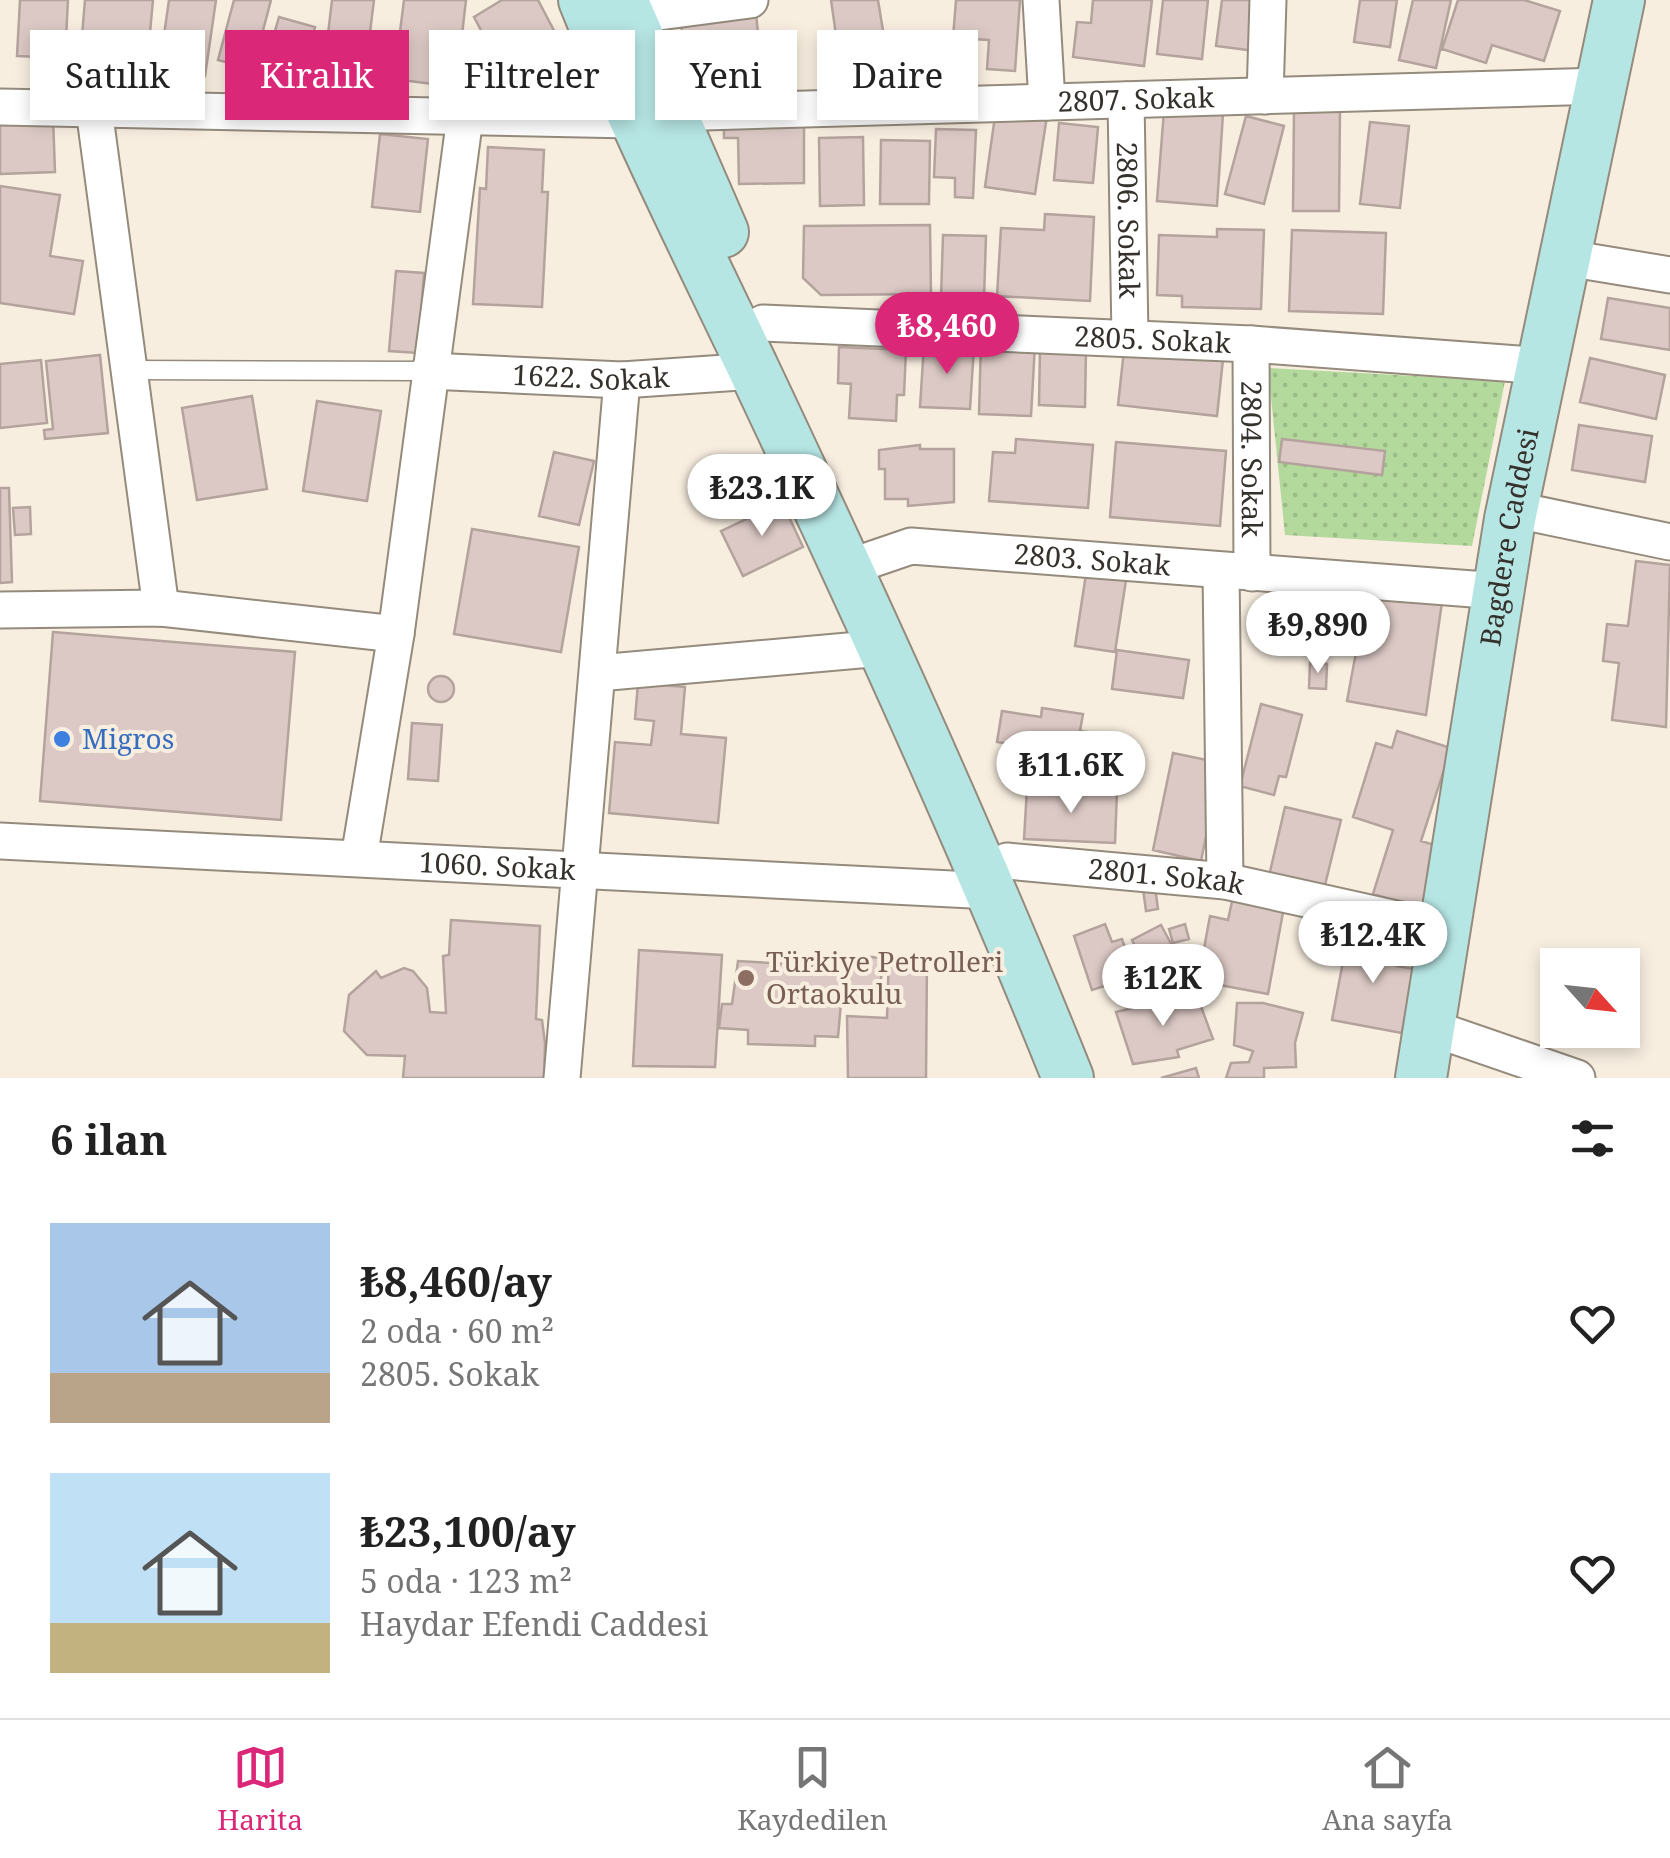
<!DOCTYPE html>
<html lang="tr">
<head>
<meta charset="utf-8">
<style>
	body { margin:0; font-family:"Noto Serif",serif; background:#f2f2f2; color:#222; height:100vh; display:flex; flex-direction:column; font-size:38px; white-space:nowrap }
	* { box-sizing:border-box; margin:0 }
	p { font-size:32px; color:#767676 }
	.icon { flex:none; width:55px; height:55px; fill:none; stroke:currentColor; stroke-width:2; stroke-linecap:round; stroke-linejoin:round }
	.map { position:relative; height:1078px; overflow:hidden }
	.sheet { display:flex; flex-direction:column; background:#fff; flex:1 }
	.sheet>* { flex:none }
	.hud { position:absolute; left:30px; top:30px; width:1000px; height:90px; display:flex; gap:20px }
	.needle { width:65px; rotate:117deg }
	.tools { position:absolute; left:1540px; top:948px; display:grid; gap:20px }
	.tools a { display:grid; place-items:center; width:100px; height:100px; border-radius:0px; background:#fff; box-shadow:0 5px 15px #0003; font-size:50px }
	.price { position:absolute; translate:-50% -85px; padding:0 22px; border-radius:35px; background:#fff; color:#222; font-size:32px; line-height:65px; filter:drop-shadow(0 2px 5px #0008) }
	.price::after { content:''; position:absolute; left:50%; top:60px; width:30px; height:22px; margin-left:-15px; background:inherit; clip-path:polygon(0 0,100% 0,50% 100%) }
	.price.on { background:#db2777; color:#fff }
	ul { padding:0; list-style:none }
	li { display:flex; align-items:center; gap:30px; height:250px; padding:0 50px }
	li span { display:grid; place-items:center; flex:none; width:280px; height:200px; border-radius:0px; color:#555 }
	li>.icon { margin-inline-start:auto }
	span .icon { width:120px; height:120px; fill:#fffc; stroke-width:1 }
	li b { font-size:42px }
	h2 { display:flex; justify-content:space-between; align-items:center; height:120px; padding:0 50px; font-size:42px }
	.tag { padding:0 35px; border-radius:0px; background:#fff; box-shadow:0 5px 15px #0003; font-size:35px; line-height:90px }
	.tag.on { background:#db2777; color:#fff }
	.tabs { display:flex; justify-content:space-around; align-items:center; height:140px; border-top:2px solid #e0e0e0; background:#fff; font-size:28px; color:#767676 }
	.tabs a { display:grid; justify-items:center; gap:5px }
	.tabs .on { color:#db2777 }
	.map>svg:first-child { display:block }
</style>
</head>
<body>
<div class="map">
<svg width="1670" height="1078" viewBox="0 0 1670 1078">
	<defs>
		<pattern id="park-dots" width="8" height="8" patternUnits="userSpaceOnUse" patternTransform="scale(2.5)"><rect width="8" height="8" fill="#b4d99d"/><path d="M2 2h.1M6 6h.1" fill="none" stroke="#9bbb87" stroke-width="1.8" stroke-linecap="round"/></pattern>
	</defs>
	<rect width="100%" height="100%" fill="#f8eee0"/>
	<path fill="url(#park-dots)" d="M1268,368L1505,381L1472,546L1285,535Z"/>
	<path fill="#dcc9c5" stroke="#b4a29d" stroke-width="2.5" d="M20,0H68L65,58L17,56Z
		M85,0H153L147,65L80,59Z
		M169,0H216L205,76L159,70Z
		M234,0H271L253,69L218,60Z
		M332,0H374L364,81L323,77Z
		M404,0H466L456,87L394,79Z
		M502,0H538L560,42L503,72L474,17Z
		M831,0H878L886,49L839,56Z
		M956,0H1020L1015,71L987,69L989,40L953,38Z
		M1093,0H1152L1144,66L1073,57L1077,22L1091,23Z
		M1163,0H1208L1202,59L1157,54Z
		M1222,0H1255L1248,50L1216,46Z
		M1360,0H1397L1390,47L1354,42Z
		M1413,0H1451L1436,68L1399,60Z
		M1458,0H1524L1560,11L1544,61L1492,45L1486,63L1442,49Z
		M755,4L759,43L684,52L680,13Z
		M279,17L315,27L304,69L267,59Z
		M771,56L774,87L697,96L694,65Z
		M996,109L1047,116L1035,194L985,187Z
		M1164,110L1223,114L1217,206L1157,201Z
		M1294,110H1340L1339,211H1293Z
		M804,112V183L739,184L738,138H724V114Z
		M1246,116L1284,126L1264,204L1225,194Z
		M53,117L55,172L0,174V120Z
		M1370,122L1409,126L1400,208L1360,204Z
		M1059,123L1098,127L1093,183L1054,180Z
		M936,129L976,130L973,198L955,197V178L934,177Z
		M380,134L428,139L420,212L372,207Z
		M863,137L864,205L820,206L819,138Z
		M881,140L930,141L929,204H880Z
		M488,147L544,150L542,192H548L542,307L473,304L480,188L486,189Z
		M0,186L60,195L50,256L83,261L74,314L0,303Z
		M1045,214L1094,217L1090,301L997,296L1001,228L1044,230Z
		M930,225L931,294L821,295L803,278L804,226Z
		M1217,229L1264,230L1261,309L1182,307V296L1157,295L1159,235L1217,237Z
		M1292,230L1386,233L1383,314L1289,311Z
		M943,235L986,236L984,299L941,297Z
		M396,271L424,273L418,353L389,351Z
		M1608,298L1670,308V350L1601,339Z
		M981,342L1035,344L1031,416L979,414Z
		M924,345L974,347L970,409L920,407Z
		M839,347L906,350L904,395H897L896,421L849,418L851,384L838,383Z
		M1040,349L1086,350L1085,407L1039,405Z
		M1124,350H1224L1217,416L1118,405Z
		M100,355L108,433L45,439L44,430L53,429L46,361Z
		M1590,358L1665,375L1656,419L1580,402Z
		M41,360L47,423L0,428V364Z
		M252,396L267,489L197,500L182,408Z
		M317,401L381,411L367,501L303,491Z
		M1579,425L1652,436L1645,482L1572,470Z
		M1016,439L1093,445L1088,508L989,501L993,452L1015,453Z
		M1282,439L1385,451L1382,475L1279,462Z
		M1116,442L1226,451L1220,526L1110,517Z
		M920,445V449H954V502L908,506V499H885V469H879V450Z
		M554,452L594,461L579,525L539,516Z
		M0,488H9L12,582L0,583Z
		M782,502L803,547L743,576L721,531Z
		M30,507L31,534L15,535L13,508Z
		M472,529L579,547L561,652L454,634Z
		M1636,561L1670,565L1666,727L1612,720L1619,663L1603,661L1607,624L1628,626Z
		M1086,574L1126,580L1115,652L1075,646Z
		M1338,589L1442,602L1426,715L1347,701L1359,636L1334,632Z
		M53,632L295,652L281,820L40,801Z
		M1117,650L1189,660L1183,698L1112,689Z
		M1310,663L1327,664L1326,689L1309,688Z
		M428 689a13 13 0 1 1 26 0a13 13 0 1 1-26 0Z
		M638,683L685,687L681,734L726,738L718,823L609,813L615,742L651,745L654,721L635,719Z
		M1261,704L1302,715L1286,777L1279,776L1274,795L1240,786Z
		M1042,708L1083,714L1080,731L1116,736L1109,779L1036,767L1040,749L997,742L1002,711L1041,717Z
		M412,723L442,725L438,781L408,779Z
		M1397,731L1451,748L1421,841L1441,847L1422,909L1373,894L1393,830L1353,817L1376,743L1392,748Z
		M1173,753L1221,763L1201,861L1153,850Z
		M1027,788L1117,792L1115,843L1024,839Z
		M1285,807L1341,820L1324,889L1269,876Z
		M1155,887L1158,909L1146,911L1143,889Z
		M1233,897L1284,907L1268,994L1198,981L1210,916L1228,920Z
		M451,920L540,926L536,1019L542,1020L545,1043L544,1078H403L405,1056L367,1055L344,1031L349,995L376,971L381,978L404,968L413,971L427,988L430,1012L446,1013L443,956L449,955Z
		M1105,924L1112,942L1122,939L1128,956L1116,960L1120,969L1131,964L1136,976L1092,990L1074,936Z
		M1185,924L1189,939L1173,943L1169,929Z
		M1161,925L1176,953L1147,969L1132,940Z
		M1348,935L1401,946L1397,966L1414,969L1402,1033L1332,1020Z
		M639,950L722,955L715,1067L633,1066Z
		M839,954L882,958L880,1004L841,1003L838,1037L815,1036V1046L748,1044V1030L719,1028L722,1004H732L738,961L836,967Z
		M889,955L927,958L926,1078H848L847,1016L887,1018Z
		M1180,997L1183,1006L1199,1001L1213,1039L1177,1050L1179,1057L1133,1064L1116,1012Z
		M1237,1003H1263L1303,1013L1295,1043L1296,1067L1264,1068V1078H1226L1231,1063L1249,1062L1253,1051L1234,1045Z
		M1196,1068L1199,1078H1161Z"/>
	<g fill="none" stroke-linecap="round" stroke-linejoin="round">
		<g stroke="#948b7d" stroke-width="21">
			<path id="lane" d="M129,370L429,371"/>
		</g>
		<g stroke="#948b7d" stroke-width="39">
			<g id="street">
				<path d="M1041,0L1047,102"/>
				<path d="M629,16L750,0"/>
				<path d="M1265,96L1268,0"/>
				<path id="s1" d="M1126,100L1130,338"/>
				<path d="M0,107L632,120"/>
				<path d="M94,109L161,608"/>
				<path id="s2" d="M671,113L1601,86"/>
				<path d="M1567,258L1670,275"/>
				<path id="s3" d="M763,323L1251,344L1544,366"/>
				<path id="s4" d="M1251,344L1252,573"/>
				<path id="s5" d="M429,371L622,380L755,371"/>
				<path d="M1512,509L1670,542"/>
				<path id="s6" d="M870,560L911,546L1499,591"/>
				<path d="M1221,571L1225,881"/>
				<path d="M0,610L161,608L396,634"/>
				<path d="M598,673L882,648"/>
				<path id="s7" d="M0,841L992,891"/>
				<path d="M359,858L396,634L465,117"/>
				<path id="s8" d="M1007,861L1225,881L1442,929"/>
				<path d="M1426,1026L1577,1078"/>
				<path d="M562,1078L622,380"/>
			</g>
		</g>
		<g stroke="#948b7d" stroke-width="54">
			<g id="secondary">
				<path d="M584,0C635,127 696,248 755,372C865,605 972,839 1068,1078"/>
				<path d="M622,0L723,232"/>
				<path id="s9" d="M1421,1078L1510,519L1619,0"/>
			</g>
		</g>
		<use href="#lane" stroke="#fff" stroke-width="18"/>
		<use href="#street" stroke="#fff" stroke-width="35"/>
		<use href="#secondary" stroke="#b6e6e4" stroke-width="50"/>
	</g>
	<circle fill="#3f7fe0" stroke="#f8eee0" stroke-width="4" cx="62" cy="739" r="10"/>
	<circle fill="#8d6e63" stroke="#f8eee0" stroke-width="4" cx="746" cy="978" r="10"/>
	<g text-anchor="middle" stroke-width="8" stroke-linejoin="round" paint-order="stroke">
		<g font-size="28" fill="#35312c" stroke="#f8eee0">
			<text dy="10" stroke="none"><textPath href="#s2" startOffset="465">2807. Sokak</textPath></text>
			<text dy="10" stroke="none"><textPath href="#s1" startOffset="120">2806. Sokak</textPath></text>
			<text dy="10" stroke="none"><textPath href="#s3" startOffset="390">2805. Sokak</textPath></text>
			<text dy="10" stroke="none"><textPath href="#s5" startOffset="162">1622. Sokak</textPath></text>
			<text dy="10" stroke="none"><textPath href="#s4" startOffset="115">2804. Sokak</textPath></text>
			<text dy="10" stroke="none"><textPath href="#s9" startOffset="548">Bagdere Caddesi</textPath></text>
			<text dy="10" stroke="none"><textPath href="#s6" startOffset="225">2803. Sokak</textPath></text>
			<text dy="10" stroke="none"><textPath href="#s7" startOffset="498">1060. Sokak</textPath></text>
			<text dy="10" stroke="none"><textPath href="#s8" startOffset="160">2801. Sokak</textPath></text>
		</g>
		<g font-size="28" fill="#366cbe" stroke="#f8eee0" text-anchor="start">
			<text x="82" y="749">Migros</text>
		</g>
		<g font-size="28" fill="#785e54" stroke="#f8eee0" text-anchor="start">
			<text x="766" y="972">Türkiye Petrolleri<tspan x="766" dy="32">Ortaokulu</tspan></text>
		</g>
	</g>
</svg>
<div class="tools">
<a><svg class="needle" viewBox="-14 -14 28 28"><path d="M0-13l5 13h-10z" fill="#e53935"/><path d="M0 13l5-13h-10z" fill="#767676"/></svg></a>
</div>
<b class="price on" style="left:947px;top:377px">₺8,460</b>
<b class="price" style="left:762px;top:539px">₺23.1K</b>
<b class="price" style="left:1318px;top:676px">₺9,890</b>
<b class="price" style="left:1071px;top:816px">₺11.6K</b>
<b class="price" style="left:1373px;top:986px">₺12.4K</b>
<b class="price" style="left:1163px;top:1029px">₺12K</b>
<div class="hud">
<a class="tag">Satılık</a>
<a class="tag on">Kiralık</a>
<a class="tag">Filtreler</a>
<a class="tag">Yeni</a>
<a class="tag">Daire</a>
</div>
</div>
<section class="sheet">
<h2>6 ilan<svg class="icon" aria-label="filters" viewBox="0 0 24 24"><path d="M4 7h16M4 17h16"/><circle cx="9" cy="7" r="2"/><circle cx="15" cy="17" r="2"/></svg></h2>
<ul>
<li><span style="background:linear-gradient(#a9c7e8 75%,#b9a48a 0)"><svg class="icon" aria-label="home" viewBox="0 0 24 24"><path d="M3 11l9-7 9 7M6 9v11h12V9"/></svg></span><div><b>₺8,460/ay</b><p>2 oda · 60 m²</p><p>2805. Sokak</p></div><svg class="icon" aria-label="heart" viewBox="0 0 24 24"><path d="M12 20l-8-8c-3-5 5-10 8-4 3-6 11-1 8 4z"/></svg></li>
<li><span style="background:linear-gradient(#bfe0f5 75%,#c2b280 0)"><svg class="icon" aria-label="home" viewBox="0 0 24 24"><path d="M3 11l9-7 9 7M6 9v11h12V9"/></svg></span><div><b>₺23,100/ay</b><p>5 oda · 123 m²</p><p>Haydar Efendi Caddesi</p></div><svg class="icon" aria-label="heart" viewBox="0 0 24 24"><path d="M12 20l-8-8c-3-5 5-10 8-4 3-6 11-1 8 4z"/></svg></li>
</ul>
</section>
<nav class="tabs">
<a class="on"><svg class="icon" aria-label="map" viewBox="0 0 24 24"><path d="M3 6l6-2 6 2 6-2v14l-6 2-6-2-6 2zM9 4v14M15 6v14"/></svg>Harita</a>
<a><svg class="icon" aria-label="saved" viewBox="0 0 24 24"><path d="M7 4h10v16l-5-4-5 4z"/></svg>Kaydedilen</a>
<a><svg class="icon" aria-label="home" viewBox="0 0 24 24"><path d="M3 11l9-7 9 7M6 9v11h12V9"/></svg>Ana sayfa</a>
</nav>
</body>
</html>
